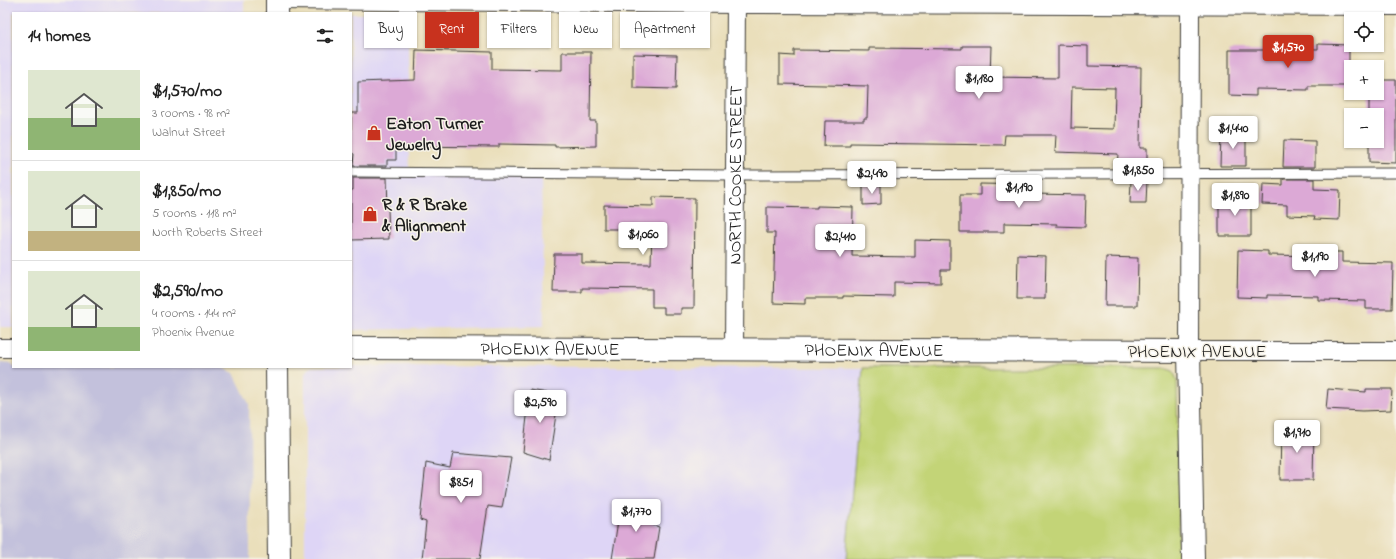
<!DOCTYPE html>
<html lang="en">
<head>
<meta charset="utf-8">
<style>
	body { margin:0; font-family:"Indie Flower",sans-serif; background:#f6f6f6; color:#222; height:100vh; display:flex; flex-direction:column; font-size:15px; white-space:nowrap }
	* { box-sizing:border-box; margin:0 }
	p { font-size:13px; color:#767676 }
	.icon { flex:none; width:22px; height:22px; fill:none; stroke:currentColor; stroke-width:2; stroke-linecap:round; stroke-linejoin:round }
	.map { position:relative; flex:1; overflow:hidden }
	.drawer { position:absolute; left:12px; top:12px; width:340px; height:356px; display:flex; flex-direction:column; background:#fff; border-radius:0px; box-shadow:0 1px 3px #0004 }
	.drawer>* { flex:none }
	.banner { position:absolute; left:364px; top:12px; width:380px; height:36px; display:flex; gap:8px }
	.buttons { position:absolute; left:1344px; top:12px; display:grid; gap:8px }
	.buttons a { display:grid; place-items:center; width:40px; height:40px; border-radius:0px; background:#fff; box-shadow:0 1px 3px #0004; font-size:20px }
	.price { position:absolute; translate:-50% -34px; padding:0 9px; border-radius:4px; background:#fff; color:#222; font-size:13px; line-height:26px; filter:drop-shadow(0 1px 2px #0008) }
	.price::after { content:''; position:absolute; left:50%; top:24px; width:12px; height:9px; margin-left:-6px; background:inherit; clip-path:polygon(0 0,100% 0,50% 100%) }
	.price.active { background:#c8321e; color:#fff }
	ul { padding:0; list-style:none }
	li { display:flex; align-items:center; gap:12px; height:100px; padding:0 16px }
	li+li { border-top:1px solid #e0e0e0 }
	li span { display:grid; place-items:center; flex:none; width:112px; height:80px; border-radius:0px; color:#555 }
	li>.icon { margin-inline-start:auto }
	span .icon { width:48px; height:48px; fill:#fffc; stroke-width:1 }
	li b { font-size:17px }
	h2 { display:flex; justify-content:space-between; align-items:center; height:48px; padding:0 16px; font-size:17px }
	.tag { padding:0 14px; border-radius:0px; background:#fff; box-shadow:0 1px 3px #0004; font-size:14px; line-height:36px }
	.tag.active { background:#c8321e; color:#fff }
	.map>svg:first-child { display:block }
</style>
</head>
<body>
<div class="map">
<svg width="1396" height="559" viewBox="0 0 1396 559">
	<rect width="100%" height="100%" fill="#f7f3e8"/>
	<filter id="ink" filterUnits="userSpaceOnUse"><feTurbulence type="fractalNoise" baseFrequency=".025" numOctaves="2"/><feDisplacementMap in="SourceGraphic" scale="8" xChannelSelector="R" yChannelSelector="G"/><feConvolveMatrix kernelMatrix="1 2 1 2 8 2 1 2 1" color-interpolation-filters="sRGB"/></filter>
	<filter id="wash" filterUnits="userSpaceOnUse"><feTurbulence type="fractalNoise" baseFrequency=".012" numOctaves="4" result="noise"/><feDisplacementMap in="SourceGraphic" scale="16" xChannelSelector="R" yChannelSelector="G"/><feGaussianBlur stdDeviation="0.9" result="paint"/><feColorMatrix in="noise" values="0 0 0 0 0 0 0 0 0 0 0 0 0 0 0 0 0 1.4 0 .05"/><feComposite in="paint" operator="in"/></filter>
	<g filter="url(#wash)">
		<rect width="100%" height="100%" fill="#eadfbb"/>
		<path fill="#ded5f6" d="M0,0H244V13H13V327H0Z
			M351,14H408L409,172L541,173L544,326L351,330Z
			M351,366L863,368L846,559H305V374L307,370L311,367H351Z"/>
		<path fill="#c3c1dc" d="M0,363L13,364V367H222L234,373L249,404L250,559H0Z"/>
		<path fill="#c3d477" stroke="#70784a" d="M863,368H1164L1173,371L1177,380L1179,559H846Z"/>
		<g id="blocks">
			<path fill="#dca9d6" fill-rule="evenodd" d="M1318,44L1349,45V86H1308V90L1256,89V96L1229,95V50H1278V48L1318,49Z
				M1058,45L1088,46V66L1141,67L1140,148H1147V168H1131V166H1117L1118,154L1055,152L1056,135H1005L1004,145L850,143V146H824L825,121H864V118H867L868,86L780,84V55L794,56V50L869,51V48L962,49V46H991L990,77L1058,78ZM1072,87L1115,88L1114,129L1071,128Z
				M416,50L492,52V69L562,70V52H591L590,121H596V146L555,147V145L499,144V147L396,146V160H387V166H353L354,154L351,153V113H358V82L415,80Z
				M633,54L677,55L676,89L633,88Z
				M1377,80H1396V163L1369,162V141H1377V115H1369V93H1377Z
				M1221,134L1246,135V166H1220Z
				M1284,140L1315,141V167H1283Z
				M353,178H387L389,239L351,240V190H353Z
				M1283,179H1314V189L1340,190L1339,220L1314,219L1315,216L1287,215V205L1262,204L1263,184L1283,185Z
				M1131,180H1147L1146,203H1130Z
				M980,184L1031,185V194L1086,195L1085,227L1056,226L1057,224L1004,223V232H960V195H980Z
				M863,185H881V204L863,205Z
				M653,197L695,198L694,308H681V314H664V307H652V289L582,288V292H553L554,254H582V263L651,264L652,229H604V205L653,206Z
				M1219,198L1251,199V236H1219Z
				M817,206L853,207L852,256L915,257V240L950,241V270H941V283L894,282V297L843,296V298H805V304L773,303L775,233H767V207L817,208Z
				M1238,250L1268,251V255L1318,256L1319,252H1342V262L1393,263L1392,309H1366V301L1318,300V296L1267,295V298L1237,297Z
				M1018,255L1046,256L1045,299H1017Z
				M1106,257L1138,258L1137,306H1105Z
				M1328,389L1366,392V389H1392L1391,410L1362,411L1326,409Z
				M530,390L559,395L549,460L523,452Z
				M1281,428H1314L1313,480H1280Z
				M453,453L511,458L502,508L488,506L480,559H422L426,522L420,520L426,463L450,468Z
				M621,502L655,509L653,525L659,527L654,559H612Z"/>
		</g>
	</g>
	<g filter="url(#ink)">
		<use href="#blocks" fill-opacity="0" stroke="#3b3934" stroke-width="1"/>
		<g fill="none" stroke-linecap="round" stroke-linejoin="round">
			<g stroke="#3b3934" stroke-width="11">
				<path id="lane" d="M351,172L735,175L1396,173"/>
			</g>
			<g stroke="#3b3934" stroke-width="20">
				<g id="street">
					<path d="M277,0L736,4L1396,6"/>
					<path d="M1190,5L1189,351H1396"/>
					<path d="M0,348H13"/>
					<path id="s1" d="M734,350L736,0"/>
				</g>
			</g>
			<g stroke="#3b3934" stroke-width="24">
				<g id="secondary">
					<path id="s2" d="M351,348L1189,351L1193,559"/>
				</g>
			</g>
			<g stroke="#3b3934" stroke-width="24">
				<path id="primary" d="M277,13V0
					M277,367L279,559"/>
			</g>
			<use href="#lane" stroke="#fff" stroke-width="9"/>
			<use href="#street" stroke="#fff" stroke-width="18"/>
			<use href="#secondary" stroke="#fff" stroke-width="22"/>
			<use href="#primary" stroke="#fff" stroke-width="22"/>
		</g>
	</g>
	<defs>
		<g id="shop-bare" transform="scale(1.2)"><path d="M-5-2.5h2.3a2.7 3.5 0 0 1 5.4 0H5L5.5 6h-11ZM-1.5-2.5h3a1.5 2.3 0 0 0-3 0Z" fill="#c8321e" stroke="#f7f3e8" stroke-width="2.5" paint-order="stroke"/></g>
	</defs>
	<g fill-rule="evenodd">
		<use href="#shop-bare" x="374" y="133"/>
		<use href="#shop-bare" x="370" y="214"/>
	</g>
	<g text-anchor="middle" stroke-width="3" stroke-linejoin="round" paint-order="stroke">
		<g font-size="18" font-weight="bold" fill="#1c1c1c" stroke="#f7f3e8" text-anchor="start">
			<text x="386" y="129">Eaton Turner<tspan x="386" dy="21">Jewelry</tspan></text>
			<text x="382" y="210">R &amp; R Brake<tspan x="382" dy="21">&amp; Alignment</tspan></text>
		</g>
		<g font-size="18" fill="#1c1c1c" stroke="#f7f3e8">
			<text dy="6" stroke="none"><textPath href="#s1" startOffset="175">NORTH COOKE STREET</textPath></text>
			<text dy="6" stroke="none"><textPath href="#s2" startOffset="199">PHOENIX AVENUE</textPath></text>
			<text dy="6" stroke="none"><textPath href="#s2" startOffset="523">PHOENIX AVENUE</textPath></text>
			<text x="1197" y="357">PHOENIX AVENUE</text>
		</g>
	</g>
</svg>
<div class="buttons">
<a><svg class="icon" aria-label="locate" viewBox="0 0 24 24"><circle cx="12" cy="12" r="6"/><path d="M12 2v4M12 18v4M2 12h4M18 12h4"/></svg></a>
<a>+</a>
<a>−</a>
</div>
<b class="price active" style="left:1288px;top:69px">$1,570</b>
<b class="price" style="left:979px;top:100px">$1,180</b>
<b class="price" style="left:1233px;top:150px">$1,440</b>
<b class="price" style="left:1138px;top:192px">$1,850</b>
<b class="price" style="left:872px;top:195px">$2,490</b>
<b class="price" style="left:1019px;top:209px">$1,190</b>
<b class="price" style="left:1235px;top:217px">$1,890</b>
<b class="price" style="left:643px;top:256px">$1,060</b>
<b class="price" style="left:840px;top:258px">$2,410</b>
<b class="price" style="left:1315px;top:278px">$1,190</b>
<b class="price" style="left:540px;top:424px">$2,590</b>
<b class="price" style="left:1297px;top:454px">$1,910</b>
<b class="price" style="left:461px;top:504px">$851</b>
<b class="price" style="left:636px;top:533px">$1,770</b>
<div class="banner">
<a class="tag">Buy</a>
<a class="tag active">Rent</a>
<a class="tag">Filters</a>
<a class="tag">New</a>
<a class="tag">Apartment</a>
</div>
<section class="drawer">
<h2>14 homes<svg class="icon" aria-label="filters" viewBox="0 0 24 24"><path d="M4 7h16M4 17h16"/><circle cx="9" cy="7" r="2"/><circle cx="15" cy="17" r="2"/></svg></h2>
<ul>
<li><span style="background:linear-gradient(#dfe7d0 60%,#8fb573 0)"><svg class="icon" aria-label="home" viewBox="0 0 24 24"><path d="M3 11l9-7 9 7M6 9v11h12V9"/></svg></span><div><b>$1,570/mo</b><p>3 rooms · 98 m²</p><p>Walnut Street</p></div></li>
<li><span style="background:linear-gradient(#dfe7d0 75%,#c2b280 0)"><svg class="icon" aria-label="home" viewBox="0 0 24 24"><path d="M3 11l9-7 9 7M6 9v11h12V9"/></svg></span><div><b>$1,850/mo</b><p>5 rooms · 118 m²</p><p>North Roberts Street</p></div></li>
<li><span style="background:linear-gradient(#dfe7d0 70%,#8fb573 0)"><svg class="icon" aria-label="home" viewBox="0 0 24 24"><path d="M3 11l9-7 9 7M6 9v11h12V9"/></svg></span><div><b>$2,590/mo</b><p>4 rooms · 144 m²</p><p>Phoenix Avenue</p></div></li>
</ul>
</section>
</div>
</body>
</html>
